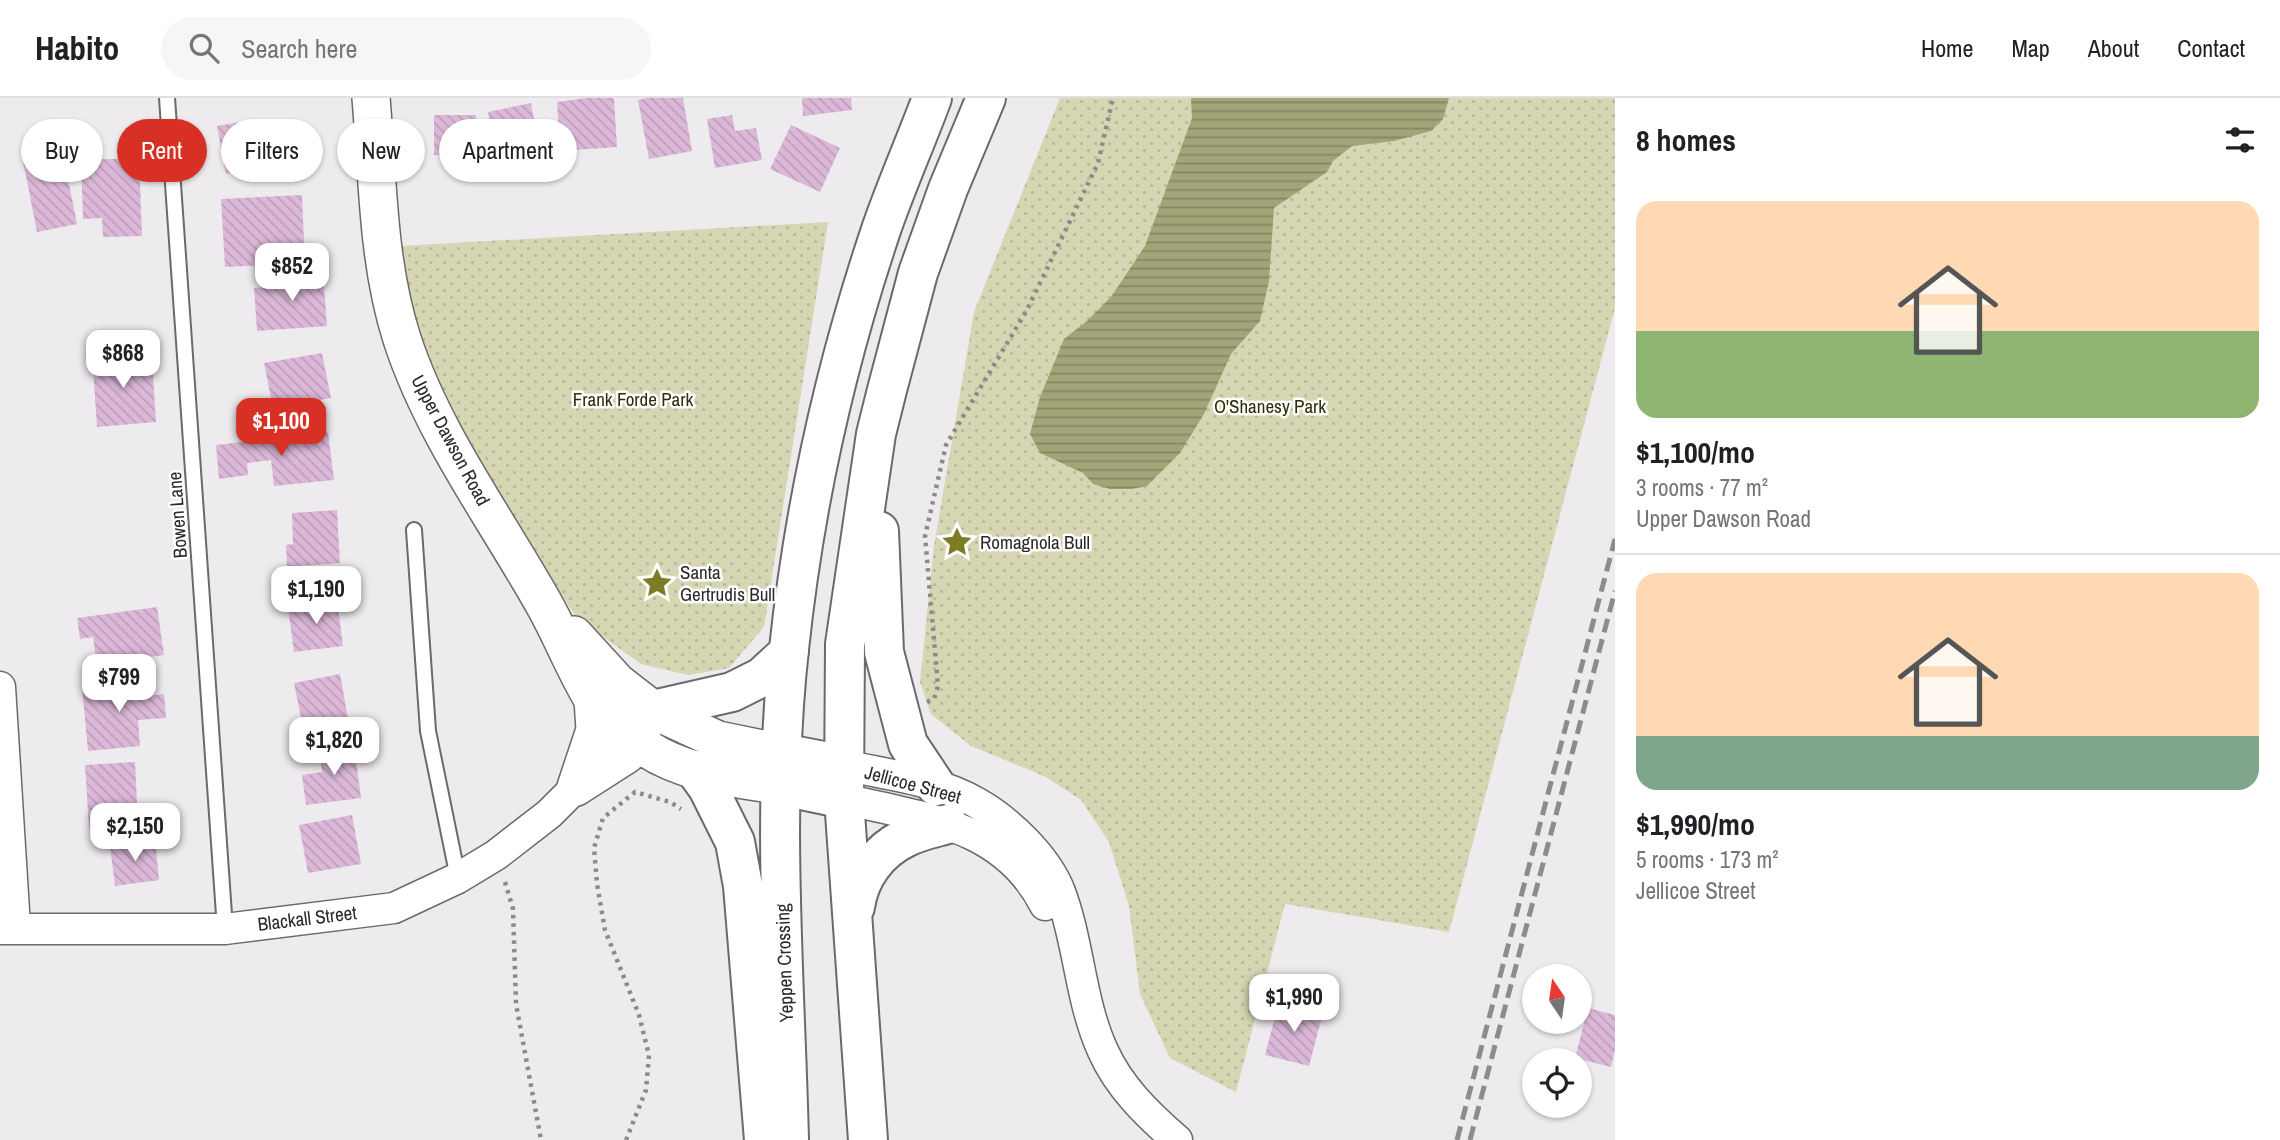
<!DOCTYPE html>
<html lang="en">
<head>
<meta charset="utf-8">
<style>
	body { margin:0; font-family:"Archivo Narrow",sans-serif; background:#f6f6f6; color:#202124; height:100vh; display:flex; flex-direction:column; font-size:26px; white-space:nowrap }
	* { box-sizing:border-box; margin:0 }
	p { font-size:23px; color:#757577 }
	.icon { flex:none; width:38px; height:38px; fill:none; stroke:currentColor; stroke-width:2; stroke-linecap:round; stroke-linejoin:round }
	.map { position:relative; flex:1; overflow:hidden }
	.sheet { display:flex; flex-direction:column; background:#fff; width:665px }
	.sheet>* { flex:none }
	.hud { position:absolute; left:21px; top:21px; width:665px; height:63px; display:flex; gap:14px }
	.needle { width:46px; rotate:347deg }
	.buttons { position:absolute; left:1522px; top:866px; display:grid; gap:14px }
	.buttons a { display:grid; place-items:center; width:70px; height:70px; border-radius:50%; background:#fff; box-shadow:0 2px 5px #0004; font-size:35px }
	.price { position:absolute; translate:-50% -60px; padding:0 16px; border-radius:14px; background:#fff; color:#222; font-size:23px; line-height:46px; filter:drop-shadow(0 2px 4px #0008) }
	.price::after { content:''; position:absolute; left:50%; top:42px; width:21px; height:16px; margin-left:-10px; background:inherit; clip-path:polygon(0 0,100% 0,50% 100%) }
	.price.current { background:#d93025; color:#fff }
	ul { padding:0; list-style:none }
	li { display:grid; align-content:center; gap:14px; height:371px; padding:0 21px }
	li+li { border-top:2px solid #e0e0e0 }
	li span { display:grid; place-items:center; height:217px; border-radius:21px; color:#555 }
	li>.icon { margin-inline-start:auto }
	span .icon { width:126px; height:126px; fill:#fffc; stroke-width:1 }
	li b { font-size:30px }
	h2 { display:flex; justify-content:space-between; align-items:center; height:84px; padding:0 21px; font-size:30px }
	.tag { padding:0 24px; border-radius:32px; background:#fff; box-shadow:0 2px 5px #0004; font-size:24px; line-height:63px }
	.tag.current { background:#d93025; color:#fff }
	header { display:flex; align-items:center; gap:42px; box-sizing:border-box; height:98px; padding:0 35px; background:#fff; border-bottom:2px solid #e0e0e0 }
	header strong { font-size:33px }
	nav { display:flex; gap:38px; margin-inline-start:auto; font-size:24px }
	.search { width:490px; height:63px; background:#f6f6f6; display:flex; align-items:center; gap:18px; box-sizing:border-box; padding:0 24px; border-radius:38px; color:#757577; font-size:26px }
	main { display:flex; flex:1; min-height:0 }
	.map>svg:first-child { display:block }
</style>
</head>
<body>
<header>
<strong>Habito</strong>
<div class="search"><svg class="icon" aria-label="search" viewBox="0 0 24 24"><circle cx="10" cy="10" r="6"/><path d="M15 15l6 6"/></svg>Search here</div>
<nav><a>Home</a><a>Map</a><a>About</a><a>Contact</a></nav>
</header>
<main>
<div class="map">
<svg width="1615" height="1042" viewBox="0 0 1615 1042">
	<defs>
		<pattern id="park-dots" width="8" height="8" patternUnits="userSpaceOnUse" patternTransform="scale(1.75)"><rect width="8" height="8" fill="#d6d6b3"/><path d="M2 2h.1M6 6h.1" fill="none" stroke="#b8b89a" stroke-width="1.8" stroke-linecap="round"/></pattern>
		<pattern id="water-rules" width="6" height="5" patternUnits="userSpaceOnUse" patternTransform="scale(1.75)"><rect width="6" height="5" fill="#a4a479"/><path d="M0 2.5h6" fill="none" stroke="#868663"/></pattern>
		<pattern id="building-back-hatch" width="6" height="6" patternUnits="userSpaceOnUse" patternTransform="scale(1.75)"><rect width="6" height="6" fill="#dcb8d8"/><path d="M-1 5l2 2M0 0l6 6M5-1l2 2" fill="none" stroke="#bd9eba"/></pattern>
	</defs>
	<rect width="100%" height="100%" fill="#eeebee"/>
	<path fill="url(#park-dots)" d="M1060,0H1615V210L1449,834L1285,806L1236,994L1170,960L1140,896L1129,808L1109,744L1081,702L1046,679L971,648L931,616L920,584L934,448L974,214Z
		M828,124L764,529L729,570L688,577L641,566L577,520L491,388L421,247L400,148Z"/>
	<path fill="url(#water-rules)" d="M1191,0H1449L1443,21L1431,33L1394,43L1352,48L1333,63L1327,74L1274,110L1269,183L1260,223L1231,256L1204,316L1180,355L1147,388L1132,391H1110L1093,386L1083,375L1040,355L1030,336L1040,299L1064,241L1087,223L1111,199L1145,148L1192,20Z"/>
	<path fill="url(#building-back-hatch)" d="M586,0H614L617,49L560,53L557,4Z
		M647,0H683L692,53L649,61L638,2Z
		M802,0H851L852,12L803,18Z
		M531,5L540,55L497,63L488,14Z
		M434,17H476L475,58L434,57Z
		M732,17L735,33L756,30L762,62L715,70L707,21Z
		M259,21L268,68L226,76L217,28Z
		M791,27L840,50L820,94L770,71Z
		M62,50L77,126L37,134L22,58Z
		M139,60L142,138L103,139L102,120L83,121L81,62Z
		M302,97L305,165L225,169L221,101Z
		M323,175L327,228L257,233L254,190L278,189V178Z
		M129,253L130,264L152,263L156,324L97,329L92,256Z
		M322,255L331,300L273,310L264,265Z
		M328,334L334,382L274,388L271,362L247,365L248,377L219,381L216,347Z
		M337,412L340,465L287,469L286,447L293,446L292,415Z
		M337,502L343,548L294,554L288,509Z
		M157,509L164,557L97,567L93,539L80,541L77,520Z
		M340,576L349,626L304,634L294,585Z
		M145,582L146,598L164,596L166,620L138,622L140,648L88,653L82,588Z
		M354,646L361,700L306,707L302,677L322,674L319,651Z
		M135,664L138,726L89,729L85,667Z
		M352,717L361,766L308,775L299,727Z
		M155,742L159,782L115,788L110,748Z
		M1279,904L1323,915L1309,968L1265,957Z
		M1588,910L1615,917V952L1611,969L1575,960Z"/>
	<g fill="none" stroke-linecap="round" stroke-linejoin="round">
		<g stroke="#6c696c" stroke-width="18">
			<path id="service" d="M167,0L225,831
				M414,432L428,633L458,780"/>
		</g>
		<g stroke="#6c696c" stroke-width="33">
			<path id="minor" d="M0,589L15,829
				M844,667C888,677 938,682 977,705C1009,723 1047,760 1060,794C1079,844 1080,903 1103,953C1119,989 1148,1017 1177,1042
				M844,701C923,720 1004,726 1045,807
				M0,831H225L394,810L458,780L496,757L549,716L576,689"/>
		</g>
		<g stroke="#6c696c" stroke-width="40">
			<path id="tertiary" d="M371,0C378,81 377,163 402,241C433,336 495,419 544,506C561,536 574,570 592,600C605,620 626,637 646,650C686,677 736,680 782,688
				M574,537L617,584L653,612L718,642L782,655
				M576,689L626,657L647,622
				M576,689L595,632L593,601"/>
		</g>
		<g stroke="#6c696c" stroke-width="42">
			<path id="trunk" d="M879,433L884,554L908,646L936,688
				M653,612L732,594L762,579L789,554
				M782,655L844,667
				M695,672L708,690L735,744L743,788L764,1042
				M782,688L844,701
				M855,809C859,779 878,753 905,740C918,733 934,730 948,726
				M789,1042C785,879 771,713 789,551C804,409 836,265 882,129C897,86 916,43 932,0
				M868,1042L844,701L845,546L876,336L887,292L918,175L948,91L986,0"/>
		</g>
		<path stroke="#8c8a8c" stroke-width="4.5" stroke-dasharray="3.5 5" stroke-linecap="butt" d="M927,604L934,601L938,588L925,438L946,347L1027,212L1098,65L1113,0
			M505,784L513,811L516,906L541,1042
			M626,1042L646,992L649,957L639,917L605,832L597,786L594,750L603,720L635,694L670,704L681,711"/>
		<use href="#service" stroke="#fff" stroke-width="14"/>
		<use href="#minor" stroke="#fff" stroke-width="30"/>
		<use href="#tertiary" stroke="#fff" stroke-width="37"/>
		<use href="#trunk" stroke="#fff" stroke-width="38"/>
		<path stroke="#8d8b8d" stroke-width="5" stroke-dasharray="14 7" stroke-linecap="butt" d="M1457,1042L1615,441
			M1470,1042L1615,493"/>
	</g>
	<defs>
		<g id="sight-bare" transform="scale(2.415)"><path d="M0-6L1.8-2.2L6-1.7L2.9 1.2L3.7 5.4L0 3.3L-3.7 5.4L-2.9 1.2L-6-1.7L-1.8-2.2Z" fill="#7d7c23" stroke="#fff" stroke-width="2.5" paint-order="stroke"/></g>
	</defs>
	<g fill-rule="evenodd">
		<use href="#sight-bare" x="957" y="444"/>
		<use href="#sight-bare" x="657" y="485"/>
	</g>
	<g text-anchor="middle" stroke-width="5" stroke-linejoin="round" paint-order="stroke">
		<g font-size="19" fill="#2f2e0a" stroke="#fff">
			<text x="633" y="308">Frank Forde Park</text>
			<text x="1270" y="315">O'Shanesy Park</text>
		</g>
		<g font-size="19" fill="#2b2a2b" stroke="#fff">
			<text transform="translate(451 342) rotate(62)" y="7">Upper Dawson Road</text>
			<text transform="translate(177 417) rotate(-94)" y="7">Bowen Lane</text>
			<text transform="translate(913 686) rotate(15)" y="7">Jellicoe Street</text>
			<text transform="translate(307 820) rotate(-7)" y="7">Blackall Street</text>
			<text transform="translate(784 865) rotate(-92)" y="7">Yeppen Crossing</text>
		</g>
		<g font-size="19" fill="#2b2a2b" stroke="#fff" text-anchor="start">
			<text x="980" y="451">Romagnola Bull</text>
			<text x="680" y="481">Santa<tspan x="680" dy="22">Gertrudis Bull</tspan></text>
		</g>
	</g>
</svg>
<div class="buttons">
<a><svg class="needle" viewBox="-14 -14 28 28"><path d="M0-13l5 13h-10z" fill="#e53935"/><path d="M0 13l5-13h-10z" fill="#757577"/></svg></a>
<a><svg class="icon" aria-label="locate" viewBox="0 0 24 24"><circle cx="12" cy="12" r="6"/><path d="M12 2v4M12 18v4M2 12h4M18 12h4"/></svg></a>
</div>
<b class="price" style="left:292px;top:205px">$852</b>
<b class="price" style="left:123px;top:292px">$868</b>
<b class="price current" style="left:281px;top:360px">$1,100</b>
<b class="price" style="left:316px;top:528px">$1,190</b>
<b class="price" style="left:119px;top:616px">$799</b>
<b class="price" style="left:334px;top:679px">$1,820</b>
<b class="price" style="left:135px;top:765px">$2,150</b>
<b class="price" style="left:1294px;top:936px">$1,990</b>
<div class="hud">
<a class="tag">Buy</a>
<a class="tag current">Rent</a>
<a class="tag">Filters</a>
<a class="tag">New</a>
<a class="tag">Apartment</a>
</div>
</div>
<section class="sheet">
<h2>8 homes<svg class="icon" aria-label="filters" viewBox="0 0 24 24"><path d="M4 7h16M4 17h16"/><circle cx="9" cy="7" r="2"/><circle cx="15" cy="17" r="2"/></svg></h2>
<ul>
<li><span style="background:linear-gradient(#ffd9b3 60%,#8fb573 0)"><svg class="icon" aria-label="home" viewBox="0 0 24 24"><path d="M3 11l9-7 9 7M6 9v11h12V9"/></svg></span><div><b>$1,100/mo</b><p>3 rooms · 77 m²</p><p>Upper Dawson Road</p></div></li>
<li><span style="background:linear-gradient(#ffd9b3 75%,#7fa58c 0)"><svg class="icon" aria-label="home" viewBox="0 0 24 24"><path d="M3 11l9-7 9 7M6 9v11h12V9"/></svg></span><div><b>$1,990/mo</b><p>5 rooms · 173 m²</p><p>Jellicoe Street</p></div></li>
</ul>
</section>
</main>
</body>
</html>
